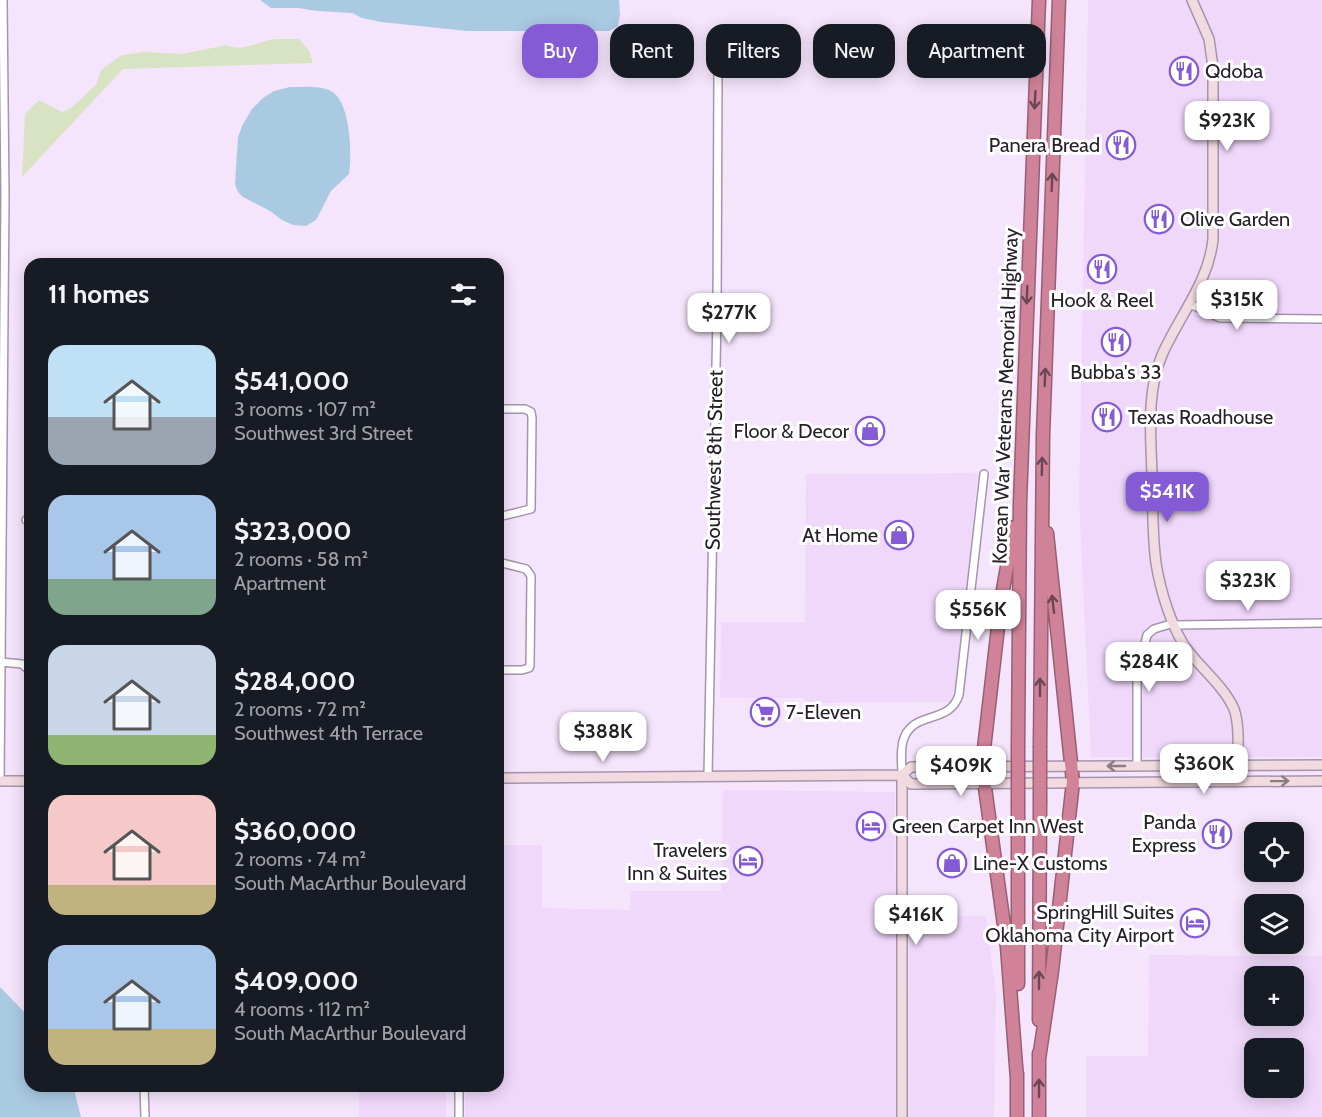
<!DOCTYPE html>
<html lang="en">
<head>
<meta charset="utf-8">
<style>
	body { margin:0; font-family:Cabin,sans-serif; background:#242831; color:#f1f3f6; height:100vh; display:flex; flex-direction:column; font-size:22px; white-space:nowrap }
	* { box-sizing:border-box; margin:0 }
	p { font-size:20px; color:#9ea1a6 }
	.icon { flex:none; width:33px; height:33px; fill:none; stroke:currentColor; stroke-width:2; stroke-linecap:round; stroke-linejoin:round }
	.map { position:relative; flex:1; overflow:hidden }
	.side { position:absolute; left:24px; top:258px; width:480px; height:834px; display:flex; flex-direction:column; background:#171b24; border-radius:18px; box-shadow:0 3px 15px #0003 }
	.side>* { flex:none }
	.top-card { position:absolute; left:522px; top:24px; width:570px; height:54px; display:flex; gap:12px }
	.controls { position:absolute; left:1244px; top:822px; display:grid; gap:12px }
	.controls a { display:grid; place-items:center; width:60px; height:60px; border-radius:12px; background:#171b24; box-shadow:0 3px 15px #0003; font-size:30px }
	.price { position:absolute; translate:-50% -51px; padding:0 14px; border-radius:12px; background:#fff; color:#222; font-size:20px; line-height:39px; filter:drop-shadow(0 2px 3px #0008) }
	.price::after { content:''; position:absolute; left:50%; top:36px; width:18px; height:14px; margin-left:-9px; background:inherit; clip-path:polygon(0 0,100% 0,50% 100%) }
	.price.current { background:#855bd5; color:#fff }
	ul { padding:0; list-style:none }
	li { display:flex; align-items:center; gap:18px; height:150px; padding:0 24px }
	li span { display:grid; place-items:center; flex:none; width:168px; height:120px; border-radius:18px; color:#555 }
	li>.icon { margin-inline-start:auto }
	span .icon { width:72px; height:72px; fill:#fffc; stroke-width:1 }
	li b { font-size:26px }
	h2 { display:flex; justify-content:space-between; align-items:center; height:72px; padding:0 24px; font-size:26px }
	.pill { padding:0 21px; border-radius:18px; background:#171b24; box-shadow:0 3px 15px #0003; font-size:21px; line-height:54px }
	.pill.current { background:#855bd5; color:#fff }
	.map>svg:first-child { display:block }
</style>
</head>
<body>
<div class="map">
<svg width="1322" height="1117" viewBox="0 0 1322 1117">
	<rect width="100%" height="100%" fill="#f5e5fc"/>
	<path fill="#f0d8fb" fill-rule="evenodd" d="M1088,0H1322V757H1091L1079,500Z
		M978,473L957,679L951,702L805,703L804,698H720L721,622H805L806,474Z
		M723,790L895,792L898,1117H465V1086H498V845H542V908L630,910L631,891H721Z
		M909,916H986L996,995L994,1117H908Z
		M1149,955L1322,956V1117H1086V1056H1148ZM1254,976H1293V1016H1254ZM1254,1048H1293V1088H1254Z
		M359,1086H446V1117H359Z"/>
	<path fill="#d8e3c3" d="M275,39H299L309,51L313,63L123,69L22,177L25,114L39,100L62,112L71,108L96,85L101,70L122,55L144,52L182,54L227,45C242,53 259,41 275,39Z"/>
	<path fill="#aacae2" d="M260,0H619L620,15L618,26L609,31H467L381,22L362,18L352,13L317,11L298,8H271Z
		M290,87C303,87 319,85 331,91C351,102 352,154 349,174L331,191L316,220L306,226L293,225L282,220L270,211L243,197L238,192L235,184L237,152L238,137L243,124L252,109L263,98L274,91Z
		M0,987L30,1018V1086H73L81,1117H0Z"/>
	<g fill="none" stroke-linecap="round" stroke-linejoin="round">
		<g stroke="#a694ae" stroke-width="10">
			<path id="street" d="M1190,304L1220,318L1322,319
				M498,409H525L531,412L532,418L531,509L498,517
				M26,520H30
				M498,562L526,569L531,576L530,666L529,668L522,670H498
				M1175,625L1322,623
				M1,662L22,664L30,671
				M1137,766V678L1147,635L1154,629L1174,623
				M902,775C902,764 900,752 903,741C912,709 949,726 959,695L984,474
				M708,776L717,315L718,73
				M0,781L5,196L3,0
				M144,1086L145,1117
				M459,1086V1117"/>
		</g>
		<g stroke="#a694ae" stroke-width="12">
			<path id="secondary" d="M1192,0L1209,39L1213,67V239C1209,282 1179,316 1162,355C1146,392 1151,437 1152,476C1153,505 1152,534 1156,563C1160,589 1172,631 1189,652C1203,670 1225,688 1234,709C1241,728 1237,761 1237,782
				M902,775L911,784L1322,781
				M498,778L902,775L911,767L1322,765
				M0,781H30
				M902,1117V775"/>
		</g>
		<g stroke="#956072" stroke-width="15">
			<path id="highway" d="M1014,527L1001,601L982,766L1007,947L1017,1079
				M1018,746L1020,502L1039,0
				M1040,746L1043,435L1059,0
				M1018,984V803
				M1039,1020L1040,803
				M1039,1059L1052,971L1073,782L1047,533
				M1017,1073V1117
				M1039,1117V1053"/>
		</g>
		<use href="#street" stroke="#fff" stroke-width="7"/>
		<use href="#secondary" stroke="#f1dae0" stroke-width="9"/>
		<use href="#highway" stroke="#d08298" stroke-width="12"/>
		<g stroke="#956072" stroke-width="15" stroke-linecap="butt">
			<path id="highway-bridge" d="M1040,746V803
				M1018,803V746"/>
		</g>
		<use href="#highway-bridge" stroke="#d08298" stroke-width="12"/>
	</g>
	<defs><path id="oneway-shaft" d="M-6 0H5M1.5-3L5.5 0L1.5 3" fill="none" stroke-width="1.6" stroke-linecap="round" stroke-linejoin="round" transform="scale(1.5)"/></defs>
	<g stroke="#6b4756">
		<use href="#oneway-shaft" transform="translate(1035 100) rotate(93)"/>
		<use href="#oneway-shaft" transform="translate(1052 182) rotate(-88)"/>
		<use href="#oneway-shaft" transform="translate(1027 295) rotate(92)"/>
		<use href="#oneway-shaft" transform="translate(1045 377) rotate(-88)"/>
		<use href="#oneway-shaft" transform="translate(1042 466) rotate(-89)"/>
		<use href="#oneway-shaft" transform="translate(1053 604) rotate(-97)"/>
		<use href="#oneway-shaft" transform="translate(1040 687) rotate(-90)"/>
		<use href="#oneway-shaft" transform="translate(1039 980) rotate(-90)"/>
		<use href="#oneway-shaft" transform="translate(1039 1088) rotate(-90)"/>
	</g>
	<g stroke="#8c7d85">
		<use href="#oneway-shaft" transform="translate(1116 766) rotate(180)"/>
		<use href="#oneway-shaft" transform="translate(1280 781) rotate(-1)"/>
	</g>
	<defs>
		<g id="restaurant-ring" transform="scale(1.5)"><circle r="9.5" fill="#fff" stroke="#855bd5" stroke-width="1.5"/><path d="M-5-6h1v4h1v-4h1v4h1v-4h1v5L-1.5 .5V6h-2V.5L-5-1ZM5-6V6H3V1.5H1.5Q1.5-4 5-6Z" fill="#855bd5"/></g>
		<g id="shop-ring" transform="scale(1.5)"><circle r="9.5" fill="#fff" stroke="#855bd5" stroke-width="1.5"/><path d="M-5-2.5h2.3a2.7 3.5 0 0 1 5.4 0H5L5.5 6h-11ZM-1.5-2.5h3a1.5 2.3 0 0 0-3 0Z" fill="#855bd5"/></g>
		<g id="supermarket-ring" transform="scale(1.5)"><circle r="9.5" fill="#fff" stroke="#855bd5" stroke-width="1.5"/><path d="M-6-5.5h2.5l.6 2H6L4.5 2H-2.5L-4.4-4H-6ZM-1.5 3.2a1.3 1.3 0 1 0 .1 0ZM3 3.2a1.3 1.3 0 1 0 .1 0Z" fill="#855bd5"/></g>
		<g id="hotel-ring" transform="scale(1.5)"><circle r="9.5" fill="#fff" stroke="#855bd5" stroke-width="1.5"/><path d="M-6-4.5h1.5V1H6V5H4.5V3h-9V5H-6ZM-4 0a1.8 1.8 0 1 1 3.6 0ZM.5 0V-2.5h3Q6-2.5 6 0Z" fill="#855bd5"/></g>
	</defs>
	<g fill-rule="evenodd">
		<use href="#restaurant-ring" x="1184" y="71"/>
		<use href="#restaurant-ring" x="1121" y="145"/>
		<use href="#restaurant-ring" x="1159" y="219"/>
		<use href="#restaurant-ring" x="1102" y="269"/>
		<use href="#restaurant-ring" x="1116" y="342"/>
		<use href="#restaurant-ring" x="1107" y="417"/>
		<use href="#shop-ring" x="870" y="431"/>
		<use href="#shop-ring" x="899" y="535"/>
		<use href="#supermarket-ring" x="765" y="712"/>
		<use href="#hotel-ring" x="871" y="826"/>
		<use href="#restaurant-ring" x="1217" y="834"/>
		<use href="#hotel-ring" x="748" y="861"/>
		<use href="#shop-ring" x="952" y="863"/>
		<use href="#hotel-ring" x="1195" y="923"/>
	</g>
	<g text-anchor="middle" stroke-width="6" stroke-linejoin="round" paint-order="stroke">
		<g font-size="20" fill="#27202a" stroke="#fff" text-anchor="start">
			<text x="1205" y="78">Qdoba</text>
			<text x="1100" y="152" text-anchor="end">Panera Bread</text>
			<text x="1180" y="226">Olive Garden</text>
			<text x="1102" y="307" text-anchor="middle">Hook &amp; Reel</text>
			<text x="1116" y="379" text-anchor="middle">Bubba's 33</text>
			<text x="1128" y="424">Texas Roadhouse</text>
			<text x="849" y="438" text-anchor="end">Floor &amp; Decor</text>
			<text x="878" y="542" text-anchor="end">At Home</text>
			<text x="786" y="719">7-Eleven</text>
			<text x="1196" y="829" text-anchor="end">Panda<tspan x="1196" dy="23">Express</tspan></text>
			<text x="892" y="833">Green Carpet Inn West</text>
			<text x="727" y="857" text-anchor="end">Travelers<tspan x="727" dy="23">Inn &amp; Suites</tspan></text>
			<text x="973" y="870">Line-X Customs</text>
			<text x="1174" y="919" text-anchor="end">SpringHill Suites<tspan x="1174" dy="23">Oklahoma City Airport</tspan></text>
		</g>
		<g font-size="20" fill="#27202a" stroke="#fff">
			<text transform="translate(1005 396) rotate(-88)" y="7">Korean War Veterans Memorial Highway</text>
			<text transform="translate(714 460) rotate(-89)" y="7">Southwest 8th Street</text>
		</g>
	</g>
</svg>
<div class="controls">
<a><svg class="icon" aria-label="locate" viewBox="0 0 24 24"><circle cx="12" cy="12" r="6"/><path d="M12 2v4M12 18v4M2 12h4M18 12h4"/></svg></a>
<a><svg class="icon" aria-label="layers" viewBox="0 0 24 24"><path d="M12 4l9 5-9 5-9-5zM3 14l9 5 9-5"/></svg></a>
<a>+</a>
<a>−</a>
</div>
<b class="price" style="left:1227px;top:152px">$923K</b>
<b class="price" style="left:1237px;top:331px">$315K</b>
<b class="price" style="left:729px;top:344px">$277K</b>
<b class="price current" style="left:1167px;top:523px">$541K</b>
<b class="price" style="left:1248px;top:612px">$323K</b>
<b class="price" style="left:978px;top:641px">$556K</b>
<b class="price" style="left:1149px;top:693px">$284K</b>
<b class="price" style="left:603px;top:763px">$388K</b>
<b class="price" style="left:1204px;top:795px">$360K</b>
<b class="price" style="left:961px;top:797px">$409K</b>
<b class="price" style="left:916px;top:946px">$416K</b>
<div class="top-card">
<a class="pill current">Buy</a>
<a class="pill">Rent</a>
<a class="pill">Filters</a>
<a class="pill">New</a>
<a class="pill">Apartment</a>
</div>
<section class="side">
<h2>11 homes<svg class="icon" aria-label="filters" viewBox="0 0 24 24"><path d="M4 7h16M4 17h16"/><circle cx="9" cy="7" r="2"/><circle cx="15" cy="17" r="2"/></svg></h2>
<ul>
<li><span style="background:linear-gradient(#bfe0f5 60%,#9aa5b1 0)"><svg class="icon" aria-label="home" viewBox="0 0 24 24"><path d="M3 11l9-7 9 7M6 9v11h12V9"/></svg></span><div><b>$541,000</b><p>3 rooms · 107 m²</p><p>Southwest 3rd Street</p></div></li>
<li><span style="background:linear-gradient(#a9c7e8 70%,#7fa58c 0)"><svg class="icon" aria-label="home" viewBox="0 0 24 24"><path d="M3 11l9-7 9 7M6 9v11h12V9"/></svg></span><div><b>$323,000</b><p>2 rooms · 58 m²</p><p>Apartment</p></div></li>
<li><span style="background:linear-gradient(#c9d6e8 75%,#8fb573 0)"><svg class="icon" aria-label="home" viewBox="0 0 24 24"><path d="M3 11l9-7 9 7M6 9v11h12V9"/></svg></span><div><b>$284,000</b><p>2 rooms · 72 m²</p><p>Southwest 4th Terrace</p></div></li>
<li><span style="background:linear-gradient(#f6c9c9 75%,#c2b280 0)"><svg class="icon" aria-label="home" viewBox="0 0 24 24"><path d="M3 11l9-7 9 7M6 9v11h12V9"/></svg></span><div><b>$360,000</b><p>2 rooms · 74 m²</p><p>South MacArthur Boulevard</p></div></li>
<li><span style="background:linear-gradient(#a9c7e8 70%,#c2b280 0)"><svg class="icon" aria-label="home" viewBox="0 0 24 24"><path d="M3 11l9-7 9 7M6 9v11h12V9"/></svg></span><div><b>$409,000</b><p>4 rooms · 112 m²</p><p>South MacArthur Boulevard</p></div></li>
</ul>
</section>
</div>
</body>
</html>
